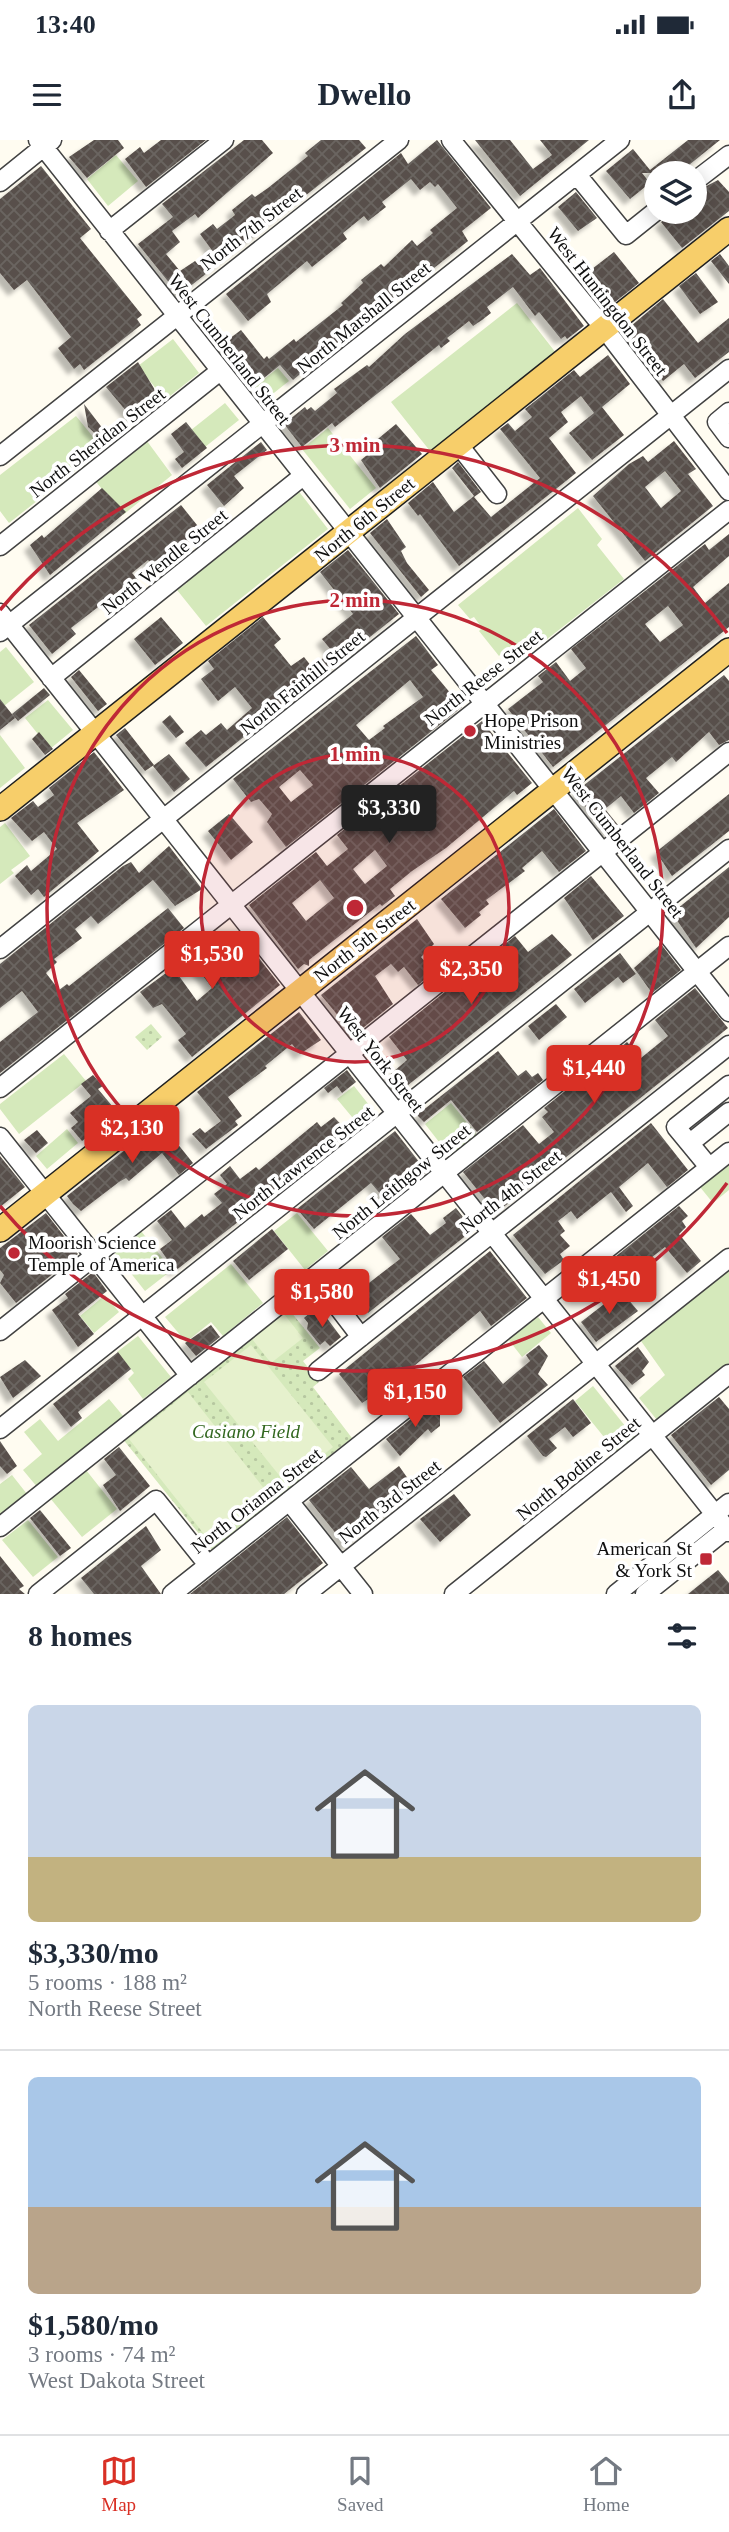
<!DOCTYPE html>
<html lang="en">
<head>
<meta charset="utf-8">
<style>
	body { margin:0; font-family:"Times New Roman",serif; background:#f2f2f3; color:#1f2937; height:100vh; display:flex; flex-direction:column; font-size:26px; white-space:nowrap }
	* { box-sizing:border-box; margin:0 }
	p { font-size:23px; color:#747a83 }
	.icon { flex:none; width:38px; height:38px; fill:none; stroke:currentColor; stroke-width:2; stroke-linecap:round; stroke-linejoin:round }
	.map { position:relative; height:1454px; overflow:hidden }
	.side { display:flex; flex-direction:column; background:#fff; flex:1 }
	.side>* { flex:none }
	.buttons { position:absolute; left:644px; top:21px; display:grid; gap:14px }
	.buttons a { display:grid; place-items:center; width:63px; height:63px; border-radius:50%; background:#fff; box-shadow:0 4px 18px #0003; font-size:35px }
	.price { position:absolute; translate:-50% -60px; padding:0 16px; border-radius:7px; background:#d93025; color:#fff; font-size:23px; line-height:46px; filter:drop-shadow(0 2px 4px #0008) }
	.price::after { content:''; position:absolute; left:50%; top:42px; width:21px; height:16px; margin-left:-10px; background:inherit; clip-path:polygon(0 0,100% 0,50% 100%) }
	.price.on { background:#222; color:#fff }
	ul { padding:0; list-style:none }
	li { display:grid; align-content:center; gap:14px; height:371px; padding:0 28px }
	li+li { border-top:2px solid #e0e1e3 }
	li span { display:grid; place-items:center; height:217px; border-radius:10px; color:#555 }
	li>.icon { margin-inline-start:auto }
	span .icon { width:126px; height:126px; fill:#fffc; stroke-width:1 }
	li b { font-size:30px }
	h2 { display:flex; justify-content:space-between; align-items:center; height:84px; padding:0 28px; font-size:30px }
	.status { display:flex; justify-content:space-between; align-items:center; height:49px; padding:0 35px; background:#fff; direction:ltr }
	.status svg { height:19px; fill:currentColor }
	header { display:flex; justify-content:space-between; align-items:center; height:91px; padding:0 28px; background:#fff; font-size:32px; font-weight:700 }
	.tab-bar { display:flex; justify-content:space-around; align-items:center; height:98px; border-top:2px solid #e0e1e3; background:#fff; font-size:19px; color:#747a83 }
	.tab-bar a { display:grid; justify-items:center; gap:4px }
	.tab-bar .on { color:#d93025 }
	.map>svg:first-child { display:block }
</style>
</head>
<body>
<div class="status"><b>13:40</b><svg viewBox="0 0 49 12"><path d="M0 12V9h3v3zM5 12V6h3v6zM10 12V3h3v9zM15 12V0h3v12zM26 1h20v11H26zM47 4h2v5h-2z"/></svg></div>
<header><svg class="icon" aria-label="menu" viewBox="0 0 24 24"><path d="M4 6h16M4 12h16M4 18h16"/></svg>Dwello<svg class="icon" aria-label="share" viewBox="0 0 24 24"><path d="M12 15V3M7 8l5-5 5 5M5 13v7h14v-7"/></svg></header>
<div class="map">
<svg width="729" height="1454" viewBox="0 0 729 1454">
	<defs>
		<pattern id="park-dots" width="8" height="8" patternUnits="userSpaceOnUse" patternTransform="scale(1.75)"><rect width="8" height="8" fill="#d5e9bb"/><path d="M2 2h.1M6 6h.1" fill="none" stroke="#b6c7a0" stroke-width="1.8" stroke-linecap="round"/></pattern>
		<pattern id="building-cross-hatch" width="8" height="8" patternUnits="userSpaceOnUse" patternTransform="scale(1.75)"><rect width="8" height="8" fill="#58504b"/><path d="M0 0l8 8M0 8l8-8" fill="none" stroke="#6b6561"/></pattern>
		<filter id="shadow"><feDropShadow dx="-6" dy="6" stdDeviation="2" flood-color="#0004"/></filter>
	</defs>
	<rect width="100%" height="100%" fill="#fffcf1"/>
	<path fill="#d5e9bb" d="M116,15L138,41L108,66L87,39Z
		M517,163L556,213L430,311L391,262Z
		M173,199L199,233L165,260L138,226Z
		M278,228L289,241L265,260L254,247Z
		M225,263L239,280L205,307L191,290Z
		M76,276L103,309L9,383L0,371V335Z
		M328,288L376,348L350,369L302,309Z
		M144,297L172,335L123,375L93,338Z
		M297,349L328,389L206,486L177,450L187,443L184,438Z
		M578,368L602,399L597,405L624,439L514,525L503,512L499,516L479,491L482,488L474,477L470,479L458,465Z
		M6,507L34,542L4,566L0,561V512Z
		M48,560L73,590L50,609L25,578Z
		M0,595L25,628L0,648Z
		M5,683L30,716L11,730L14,733L0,744V687Z
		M64,914L86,941L19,994L0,969V964Z
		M354,946L373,970L357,983L337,959Z
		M451,963L477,995L450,1016L425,984Z
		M67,989L78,1003L47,1029L36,1016Z
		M729,1024V1050L713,1063L700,1047Z
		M297,1073L328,1111L305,1130L274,1091Z
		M141,1091L172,1130L145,1151L114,1112Z
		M231,1124L263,1163L223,1196L211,1182L186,1202L165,1177Z
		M729,1130V1223L657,1280L639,1258L665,1235L641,1201Z
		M105,1155L119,1172L94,1193L80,1176Z
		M538,1177L551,1193L522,1217L508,1199Z
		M138,1196L171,1237L143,1259L128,1239L134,1233L117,1212Z
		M593,1246L634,1297L616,1312L575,1261Z
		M109,1259L124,1277L38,1348L23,1330L42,1314L24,1292L40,1279L58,1301Z
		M86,1330L117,1369L82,1397L50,1358Z
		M12,1335L27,1354L0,1375V1344Z
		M28,1380L58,1417L33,1437L2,1400Z"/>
	<path fill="url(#park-dots)" d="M151,884L162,897L147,910L135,897Z
		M287,1167L320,1208L303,1221L319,1242L313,1247L352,1298L212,1410L122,1298Z"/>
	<path fill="#e6f1cd" d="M284,1174L303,1198L271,1223L252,1199Z
		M251,1205L333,1307L287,1345L204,1242Z
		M188,1252L270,1356L211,1403L129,1299Z"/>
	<path fill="url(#building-cross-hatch)" fill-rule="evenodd" filter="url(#shadow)" d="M94,0H118L124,8L87,38L69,17Z
		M161,0H206L146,47L125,19L140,7L144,13Z
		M244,0H262L273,13L198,78L195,74L172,91L180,102L166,114L180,131L195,121L199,125L214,113L200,94L213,84L217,89L235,75L232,70L252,54L255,57L268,48L308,16L305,13L321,0H359L366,8L179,155L138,104L173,77L162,64Z
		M437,0L491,68L462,91L468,101L419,140L415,139L412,146H409L393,160H388L387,167L344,197L336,204L335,208H331L293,240L280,225L253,247L221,205L241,190L264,219L267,216L269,219L294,199L296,202L343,165L341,163L363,143L361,140L381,124L384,127L412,100L417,106L433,93L430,90L457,68L438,44L435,47L430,42L420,50L411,39L382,62L386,67L368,81L364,76L343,93L347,99L312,127L307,121L267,154L271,162L248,181L226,154L401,13L408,24Z
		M475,0H510L533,29L552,15L540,0H589L520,56Z
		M688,0H720L679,33H642L650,43L630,59L606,31L633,9L650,30Z
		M41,26L91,89L80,98L142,175L137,179L141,185L84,230L80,224L74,229L58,208L71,197L27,140L14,150L0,133V59Z
		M718,40L729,52V71L682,108L661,82L674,72H695V52Z
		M576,52L597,78L578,91L558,67Z
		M614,112L639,143L615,162L592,134V129Z
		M512,114L530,135L540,128L584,186L567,199L565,196L561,199L539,172L535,176L513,147L487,167L491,173L482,180L473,186L469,181L464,185L447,198L450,201L441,208L439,205L335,287L332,283L302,307L284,284L305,267L307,270L311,267L315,271L337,253L334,249L367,225L369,227L405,194Z
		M720,114L729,126V144L711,121Z
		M696,133L718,162L700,174L679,146Z
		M663,159L698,203L729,178V212L695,238L684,224L663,241L624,192Z
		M608,215L630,244L602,267L624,295L592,320L569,293L594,273L581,256L561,272L568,282L549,298L576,333L459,426L420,374L418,376L408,363L433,342L454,372L474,356L452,328L458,322L481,352L474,357L491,377L540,338L500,289L508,283L515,291L532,277L525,269L534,262L574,230L580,237Z
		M138,222L158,255L132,278L106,247Z
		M84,264L113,302L108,306L88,287Z
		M186,282L207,308L182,328L175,319L184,312L171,294Z
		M396,284L422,314L380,348L361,320L377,307L373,303Z
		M674,301L696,329L688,334L713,366L645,421L593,356L629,324L643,316L648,322ZM665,331L681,351L661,368L645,347Z
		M261,302L267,310L234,336L244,348L224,366L207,345L228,328L231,333L228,328Z
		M102,348L126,372L50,435L30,405L42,395L44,398Z
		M181,365L201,390L180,406L182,410L168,420L165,416L152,425L148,420L132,433L139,441L127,450L124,447L71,488L76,494L52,514L29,485Z
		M387,379L406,407L401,411L407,423L429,450L421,457L370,393Z
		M729,394V416L693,447L705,463L729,443V487L553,627L508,569L543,542L538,536L556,522L570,541L586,528L571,509L705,404L709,410ZM668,466L683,485L660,502L645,484Z
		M348,410L399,474L206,627L185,603L201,590L206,595L221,583L227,590L252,568L235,547L218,561L201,539L214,529L208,521L263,477L281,499L274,505L291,526L304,517L312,527L332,511L322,499L353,474L320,432Z
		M161,477L183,503L155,525L134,499Z
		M416,496L438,525L431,530L462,567L286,707L267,682L272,674L259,659L251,662L233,639ZM410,540L423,557L383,586L385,588L369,600L356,585ZM300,630L313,645L291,662L279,647Z
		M79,530L107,564L98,571L71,537Z
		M724,535L729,541V600L719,605L709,592L676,622L672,617L646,638L659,653L634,673L621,656L605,669L618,685L608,693L574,653Z
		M44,548L50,555L18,581L12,574Z
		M0,559L15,578L0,590Z
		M170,575L184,592L176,598L162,582Z
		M482,581L532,643L517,655L514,651L446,708L412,731L390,749L395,756L382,766L380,764L309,820V826L304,824L298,829L249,765L316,712L327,726L348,709L337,695ZM375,710L387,726L365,744L353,729ZM320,740L334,758L306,781L292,763Z
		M125,588L154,625L145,631L116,595Z
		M39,592L53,609L45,615L32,599Z
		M94,612L124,650L77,683L99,711L44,757L38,749L31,755L15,736L27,725L31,731L57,709L44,692L32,701L11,678L33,661L38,667L54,655L49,648Z
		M169,614L190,639L174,652L153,626Z
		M729,654V691L672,736L656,712Z
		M554,669L586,711L559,732L542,711L522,728L525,731L486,760L489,764L479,772L481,775L465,788L441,759Z
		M229,674L253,702L231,720L208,691Z
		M169,706L202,749L175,766L153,740L98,784L91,776L75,789L82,798L54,819L57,822L46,833L59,850L67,844L69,846L168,768L184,788L0,933V902L38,872L22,851L0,868V824L123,726L131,722L139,733Z
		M729,727V777L696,808L672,773Z
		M591,736L624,776L593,800L564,758Z
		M417,779L434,804L421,817L434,832L418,845L404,827L398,832L391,824L375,836L393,864L354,895L321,855Z
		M552,794L572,815L398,953L386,938L407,920L389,897L466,835L478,851L496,837L484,821L515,796L528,812Z
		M231,797L237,804L244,799L280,845L192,917L178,900L186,894L179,885L162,864L153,868L140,852L188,817L186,815L200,804L208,815ZM195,825L212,848L197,861L179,836Z
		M661,804L681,830L652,853L634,828Z
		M620,813L636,834L623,843L618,837L585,863L574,849Z
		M695,848L728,888L496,1073L463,1032L523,985L539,1004L554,992L542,977L548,972L544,968L585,935L592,945L598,940L604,947L633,924L620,908L627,902L641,918L668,896L655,880Z
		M556,864L567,877L539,900L528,886Z
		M299,872L321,900L300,914L292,904L265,926L267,928L228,957L242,976L235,981L238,985L206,1009L192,994L200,988L205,993L221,981L197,952Z
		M498,911L518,936L526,930L532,937L538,933L543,940L477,992L451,960L424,982L417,975Z
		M347,930L356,942L342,953L337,946L328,953L324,948Z
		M93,935L103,946L98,949L118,973L82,1001L71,988L78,982L70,973L91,956L81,944Z
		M334,977L348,992L297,1036L175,1131L160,1109L172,1100L157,1081L171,1070L185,1088L202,1074L204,1077L222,1063L214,1054L227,1044L220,1035L230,1026L240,1039L256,1027L259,1030L317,982L321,987Z
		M160,982L193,1023L179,1035L162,1013L129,1041L126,1038L119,1042L81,1071L73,1064L67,1056Z
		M651,983L688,1030L667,1047L648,1023L619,1047L633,1066L626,1072L611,1052L577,1079L571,1071L558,1081L565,1091L560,1095L570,1106L560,1114L564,1120L545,1134L513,1095Z
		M37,990L48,1003L36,1013L24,1000Z
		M395,991L427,1032L388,1063L371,1043L314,1089L297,1069Z
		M0,1016L25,1047L0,1067Z
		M679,1066L688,1076L682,1081L686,1087L679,1094L701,1121L687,1133L665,1107L624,1139L610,1121Z
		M456,1068L473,1090L368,1173L343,1141L354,1132L365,1146L400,1119L382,1097L411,1074L430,1095L446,1083L443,1078Z
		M46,1073L78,1114L16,1163L0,1143L4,1135L0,1130V1108Z
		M272,1089L288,1109L249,1140L233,1121Z
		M490,1111L527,1158L491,1186L480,1171L372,1261L370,1258L362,1263L339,1234Z
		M93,1132L107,1151L78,1174L94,1194L78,1207L52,1170L68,1158L65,1154Z
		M621,1151L638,1171L596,1202L581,1182Z
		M312,1171L318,1178L323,1173L341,1197L330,1206L325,1201L320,1205L307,1189L308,1183L304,1178Z
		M211,1185L220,1197L196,1216L185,1203Z
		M539,1205L548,1216L538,1234L548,1245L500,1283L463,1237L484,1221L503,1244L530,1221L526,1215Z
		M638,1207L649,1222L642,1231L645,1235L632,1245L615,1226Z
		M118,1212L131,1229L78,1272L82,1278L71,1287L53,1264Z
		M25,1220L41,1236L13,1258L0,1237Z
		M719,1257L729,1269V1330L711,1345L671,1295Z
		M573,1259L591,1283L573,1297L565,1287L549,1299L557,1308L546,1317L543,1316L527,1296Z
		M432,1262L440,1273V1286L431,1293L428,1289L400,1316L386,1299Z
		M0,1301L17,1326L7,1334L0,1326Z
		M119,1307L150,1346L120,1371L103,1345L116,1335L104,1319Z
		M399,1326L416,1350L346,1406L309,1360L351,1327L369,1349Z
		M454,1354L471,1375L440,1402L420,1379Z
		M40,1370L71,1408L60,1416L30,1378Z
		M287,1377L323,1423L284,1454H190Z
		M146,1386L161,1410L141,1426L161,1454H94L81,1438Z
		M0,1416L24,1446L19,1449L25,1454H0Z
		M718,1430L729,1443V1454H688Z"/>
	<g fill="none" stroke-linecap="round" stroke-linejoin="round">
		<g stroke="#424242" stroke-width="21">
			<path id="minor" d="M38,0L729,872
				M451,0L604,188L729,351
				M577,35L626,95L656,71
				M695,41L729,15
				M0,42L52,0
				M109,91L224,0
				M729,272L717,282L729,298
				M458,304L497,354
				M0,316L399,0
				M0,406L220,231
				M0,473L729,1392
				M0,492L620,0
				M51,538L303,336
				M0,809L729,229
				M0,948L729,370
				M0,997L190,1236
				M690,1003L729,972
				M709,1027L676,987L729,945
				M315,1137L361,1197
				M0,1191L729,612
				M318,1231L729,905
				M0,1289L729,709
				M289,1361L363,1454
				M0,1387L729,806
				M38,1454L156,1360L208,1425
				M172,1454L729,1012
				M306,1454L729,1118
				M454,1454L729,1234
				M616,1454L729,1363
				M645,1454L729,1387"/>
		</g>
		<g stroke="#202020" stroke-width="26">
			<path id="major" d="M0,669L729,89
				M0,1090L729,510"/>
		</g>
		<use href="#minor" stroke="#fff" stroke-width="18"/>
		<use href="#major" stroke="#f7ce6a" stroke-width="23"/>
	</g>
	<circle cx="355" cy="768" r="154" fill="#bf2836" fill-opacity=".12"/>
	<g fill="none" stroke="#bf2836" stroke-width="3.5">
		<circle cx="355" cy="768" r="154"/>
		<circle cx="355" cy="768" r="308"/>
		<path d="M727 1043A463 463 0 0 1 0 1066M0 470A463 463 0 0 1 727 493"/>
	</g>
	<g fill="#bf2836" stroke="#fff" stroke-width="2.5">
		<circle cx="470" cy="591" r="7"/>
		<circle cx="14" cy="1113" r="7"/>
		<rect x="699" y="1412" width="14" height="14" rx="3.5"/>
	</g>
	<g text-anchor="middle" stroke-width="7" stroke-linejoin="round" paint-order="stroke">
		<g font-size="19" fill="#0f0f0f" stroke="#fff">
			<text transform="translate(251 88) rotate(-38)" y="7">North 7th Street</text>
			<text transform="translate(608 161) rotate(52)" y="7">West Huntingdon Street</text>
			<text transform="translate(363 177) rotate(-39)" y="7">North Marshall Street</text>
			<text transform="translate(230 209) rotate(52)" y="7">West Cumberland Street</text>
			<text transform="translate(97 302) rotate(-38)" y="7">North Sheridan Street</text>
			<text transform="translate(364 379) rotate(-39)" y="7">North 6th Street</text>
			<text transform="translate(164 421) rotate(-39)" y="7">North Wendle Street</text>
			<text transform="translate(483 537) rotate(-38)" y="7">North Reese Street</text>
			<text transform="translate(302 542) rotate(-39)" y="7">North Fairhill Street</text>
			<text transform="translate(623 702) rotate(52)" y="7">West Cumberland Street</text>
			<text transform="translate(364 800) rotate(-38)" y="7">North 5th Street</text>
			<text transform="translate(381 919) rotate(52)" y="7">West York Street</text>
			<text transform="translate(303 1022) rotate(-38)" y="7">North Lawrence Street</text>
			<text transform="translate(401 1041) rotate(-39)" y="7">North Leithgow Street</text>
			<text transform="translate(510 1051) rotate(-38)" y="7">North 4th Street</text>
			<text transform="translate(578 1328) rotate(-39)" y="7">North Bodine Street</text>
			<text transform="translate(256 1360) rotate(-38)" y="7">North Orianna Street</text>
			<text transform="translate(389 1361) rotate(-38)" y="7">North 3rd Street</text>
		</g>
		<g font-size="19" fill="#0f0f0f" stroke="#fff" text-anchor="start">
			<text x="484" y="587">Hope Prison<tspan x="484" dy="22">Ministries</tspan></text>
			<text x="28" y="1109">Moorish Science<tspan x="28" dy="22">Temple of America</tspan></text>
			<text x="692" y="1415" text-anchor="end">American St<tspan x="692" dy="22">&amp; York St</tspan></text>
		</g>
		<g font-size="19" font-style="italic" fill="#32671f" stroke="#fff">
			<text x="246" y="1298">Casiano Field</text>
		</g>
	</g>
	<circle cx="355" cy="768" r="10" fill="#bf2836" stroke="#fff" stroke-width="3.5"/>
	<g font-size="21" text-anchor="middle" font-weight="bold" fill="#bf2836" stroke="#fff" stroke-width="7" stroke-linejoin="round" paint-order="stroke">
		<text x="355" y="312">3 min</text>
		<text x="355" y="467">2 min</text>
		<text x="355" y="621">1 min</text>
	</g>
</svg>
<div class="buttons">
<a><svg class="icon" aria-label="layers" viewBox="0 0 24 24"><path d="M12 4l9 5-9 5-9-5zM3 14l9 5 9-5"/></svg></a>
</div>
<b class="price on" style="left:389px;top:705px">$3,330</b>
<b class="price" style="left:212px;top:851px">$1,530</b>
<b class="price" style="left:471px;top:866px">$2,350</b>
<b class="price" style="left:594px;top:965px">$1,440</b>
<b class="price" style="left:132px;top:1025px">$2,130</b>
<b class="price" style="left:609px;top:1176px">$1,450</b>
<b class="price" style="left:322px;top:1189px">$1,580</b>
<b class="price" style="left:415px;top:1289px">$1,150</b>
</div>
<section class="side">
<h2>8 homes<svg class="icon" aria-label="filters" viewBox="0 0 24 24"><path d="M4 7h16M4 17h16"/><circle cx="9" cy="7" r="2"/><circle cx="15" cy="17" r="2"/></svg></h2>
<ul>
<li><span style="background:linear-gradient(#c9d6e8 70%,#c2b280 0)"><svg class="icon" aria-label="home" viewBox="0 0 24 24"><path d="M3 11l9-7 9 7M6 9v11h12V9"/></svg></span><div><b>$3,330/mo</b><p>5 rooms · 188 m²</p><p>North Reese Street</p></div></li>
<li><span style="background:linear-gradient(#a9c7e8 60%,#b9a48a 0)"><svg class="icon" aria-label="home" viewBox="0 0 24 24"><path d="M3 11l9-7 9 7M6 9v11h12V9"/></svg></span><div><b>$1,580/mo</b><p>3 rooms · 74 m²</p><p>West Dakota Street</p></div></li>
</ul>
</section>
<nav class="tab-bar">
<a class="on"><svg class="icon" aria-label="map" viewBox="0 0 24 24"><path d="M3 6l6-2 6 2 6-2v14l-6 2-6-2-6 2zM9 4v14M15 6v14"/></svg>Map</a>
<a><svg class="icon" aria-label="saved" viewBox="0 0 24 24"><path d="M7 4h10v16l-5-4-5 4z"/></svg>Saved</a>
<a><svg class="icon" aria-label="home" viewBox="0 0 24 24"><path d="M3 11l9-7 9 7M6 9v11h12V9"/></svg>Home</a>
</nav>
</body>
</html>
